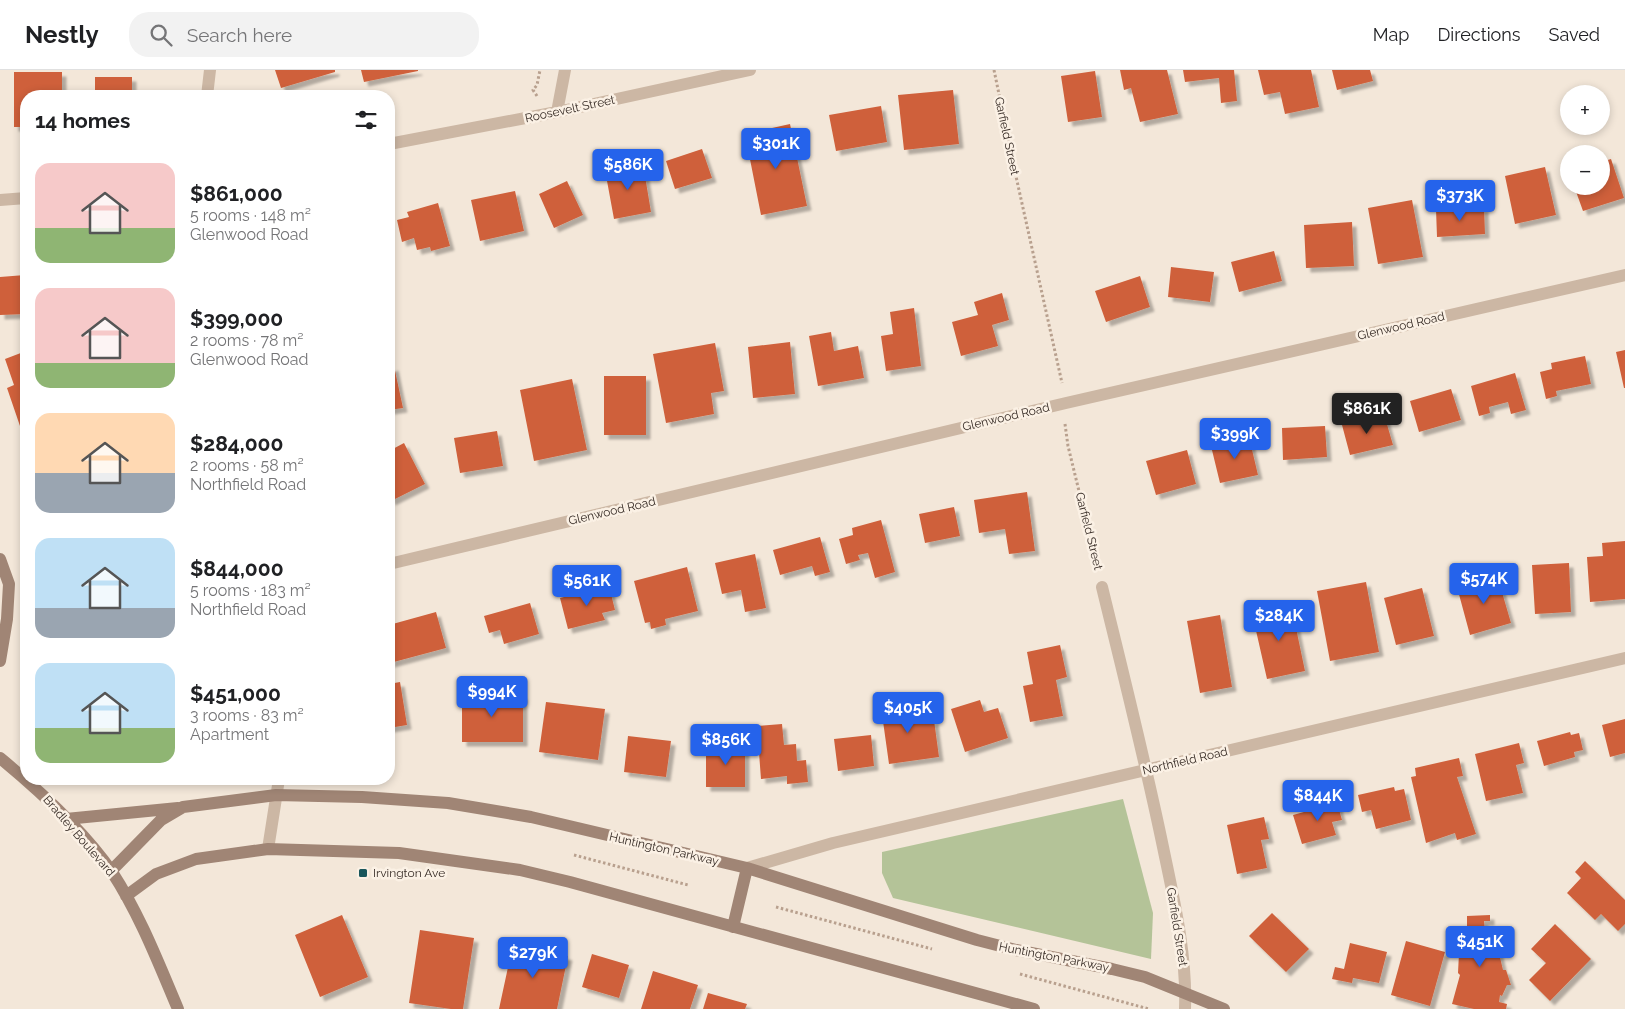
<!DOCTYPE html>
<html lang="en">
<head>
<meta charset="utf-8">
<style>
	body { margin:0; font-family:Raleway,sans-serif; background:#f2f2f2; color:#202124; height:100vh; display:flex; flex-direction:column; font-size:19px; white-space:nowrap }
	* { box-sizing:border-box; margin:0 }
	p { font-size:16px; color:#757577 }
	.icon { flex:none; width:28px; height:28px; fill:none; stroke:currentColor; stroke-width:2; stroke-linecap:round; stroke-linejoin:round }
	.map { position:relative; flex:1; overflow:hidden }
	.sheet { position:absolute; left:20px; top:20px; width:375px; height:695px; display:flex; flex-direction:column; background:#fff; border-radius:20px; box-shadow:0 2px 8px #0003 }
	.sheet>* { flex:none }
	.fabs { position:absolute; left:1560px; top:15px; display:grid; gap:10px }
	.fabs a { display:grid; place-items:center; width:50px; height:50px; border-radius:50%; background:#fff; box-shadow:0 2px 8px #0003; font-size:25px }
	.price { position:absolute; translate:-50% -42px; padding:0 11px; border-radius:5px; background:#2563eb; color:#fff; font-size:16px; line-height:32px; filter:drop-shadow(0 1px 2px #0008) }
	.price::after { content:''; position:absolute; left:50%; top:30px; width:15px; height:11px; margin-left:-8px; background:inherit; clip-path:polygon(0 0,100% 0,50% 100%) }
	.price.on { background:#222; color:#fff }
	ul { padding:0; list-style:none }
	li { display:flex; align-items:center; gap:15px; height:125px; padding:0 15px }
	li span { display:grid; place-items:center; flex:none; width:140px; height:100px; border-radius:15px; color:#555 }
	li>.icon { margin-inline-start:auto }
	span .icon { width:60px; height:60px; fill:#fffc; stroke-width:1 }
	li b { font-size:21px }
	h2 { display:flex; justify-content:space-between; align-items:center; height:60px; padding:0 15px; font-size:21px }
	header { display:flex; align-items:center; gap:30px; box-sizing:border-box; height:70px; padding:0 25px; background:#fff; border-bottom:1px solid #e0e0e0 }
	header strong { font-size:24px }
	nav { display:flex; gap:28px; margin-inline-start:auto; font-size:18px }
	.search { width:350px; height:45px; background:#f2f2f2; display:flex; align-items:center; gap:12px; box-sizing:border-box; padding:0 18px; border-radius:20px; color:#757577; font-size:19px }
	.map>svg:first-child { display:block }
</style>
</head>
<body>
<header>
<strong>Nestly</strong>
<div class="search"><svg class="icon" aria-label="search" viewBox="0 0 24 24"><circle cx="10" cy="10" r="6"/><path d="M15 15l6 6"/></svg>Search here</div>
<nav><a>Map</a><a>Directions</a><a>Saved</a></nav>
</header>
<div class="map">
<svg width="1625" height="939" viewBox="0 0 1625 939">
	<defs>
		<filter id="shadow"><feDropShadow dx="4.5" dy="4.5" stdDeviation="1" flood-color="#0004"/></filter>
	</defs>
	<rect width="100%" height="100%" fill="#f3e7d9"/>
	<path fill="#b4c398" d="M1123,729L1153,843L1151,889L893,828L882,803V782Z"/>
	<path fill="#cf603b" filter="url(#shadow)" d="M275,0H335V2L281,18Z
		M361,0H418V1L364,12Z
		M1120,0H1167L1178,44L1140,52L1131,18L1124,20Z
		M1183,0H1234L1237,31L1221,33L1219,8L1185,12Z
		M1258,0H1311L1319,37L1285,44L1280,22L1264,25Z
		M1332,0H1370L1373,11L1337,20Z
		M1095,1L1102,47L1068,52L1061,6Z
		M14,2H62V26H26V57H14Z
		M95,7H132V26H95Z
		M953,20L959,74L904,80L898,25Z
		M881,36L887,72L836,81L829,45Z
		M790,54L807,136L761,145L745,64Z
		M702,79L712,108L675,119L666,91Z
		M1611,89L1624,128L1583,141L1574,116H1601V92Z
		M643,94L651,142L614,149L605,100Z
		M1545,97L1556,145L1515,154L1505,106Z
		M567,111L583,145L554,158L539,124Z
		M515,121L524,161L480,171L471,130Z
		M1412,130L1423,187L1378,194L1368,138Z
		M438,133L450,176L431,181L430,177L417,180L414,168L402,172L397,150L409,147L407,142Z
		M1484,137L1485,164L1437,167L1436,139Z
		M1352,152L1354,196L1306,198L1304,155Z
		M1274,181L1282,211L1239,222L1231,192Z
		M1171,197L1214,202L1210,232L1168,227Z
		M25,205L26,244L0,245V207Z
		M1140,206L1150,237L1106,252L1095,221Z
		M1002,223L1009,250L992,255L998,276L961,286L952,252L978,245L974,232Z
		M914,238L921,296L886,301L881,266L893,264L890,242Z
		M831,262L834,281L858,276L864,308L818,316L809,266Z
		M790,272L795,324L753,328L748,277Z
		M715,273L724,321L711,323L714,344L666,353L653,284Z
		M1625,280V318H1624L1616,282Z
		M26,281V354L20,356L7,318L14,315L5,289Z
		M1585,286L1591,314L1556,321L1557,326L1546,329L1540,302L1552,299L1551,293Z
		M394,296L403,338L389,340V298Z
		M1515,303L1526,340L1511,344L1508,332L1489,337L1490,343L1479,346L1471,316Z
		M604,306H646V365H604Z
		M572,309L587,380L534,391L520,320Z
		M1451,319L1461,350L1419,362L1410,331Z
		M1384,344L1393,375L1350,385L1342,355Z
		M1325,356L1327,387L1283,390L1282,358Z
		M497,361L503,396L460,403L454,368Z
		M1249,367L1258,405L1220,413L1211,376Z
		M404,373L425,414L391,431L389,426V381Z
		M1187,380L1196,414L1156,425L1146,391Z
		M1027,422L1035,481L1009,484L1005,459L979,463L974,430Z
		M954,437L960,466L925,473L919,444Z
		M881,450L895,502L875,508L868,483L858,485L860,490L846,494L839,469L853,465L852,458Z
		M820,467L830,502L815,506L812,496L780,505L773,480Z
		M1625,471V529L1590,532L1587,487L1603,486L1602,473Z
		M755,484L766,538L745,542L741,520L722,524L715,493Z
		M1569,493L1571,542L1535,544L1532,495Z
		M687,497L698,541L665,549L666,555L651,559L650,552L645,553L634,511Z
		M1497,505L1511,553L1470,565L1457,517Z
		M1366,512L1379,582L1330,591L1317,521Z
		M609,516L615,540L602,543L605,550L568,559L560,528Z
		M1422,518L1434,566L1396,575L1384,528Z
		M530,533L539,564L504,574L500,560L489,563L484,546Z
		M1291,534L1305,601L1267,609L1252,543Z
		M436,542L446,578L390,593L389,555Z
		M1220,545L1232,617L1200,623L1187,551Z
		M1060,575L1067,607L1056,610L1063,646L1030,652L1023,616L1033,614L1027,582Z
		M400,612L407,655L389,658V614Z
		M462,625H523V672H462Z
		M980,630L984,642L998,638L1008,668L965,682L951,639Z
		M546,632L605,639L598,690L539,682Z
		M919,632L921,652L934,650L939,687L889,694L881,637Z
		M1625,649V683L1610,687L1602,655Z
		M782,654L784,675L796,674L797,691L806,690L808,712L787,714V706L761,709L757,656Z
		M1570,662L1571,665L1579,663L1583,680L1574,682L1575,687L1544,696L1537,671Z
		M871,665L874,696L838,701L834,669Z
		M628,666L671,671L666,707L624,702Z
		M1519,673L1524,693L1516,695L1523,723L1486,731L1475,684Z
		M706,675H745V717H706Z
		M1459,688L1463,706L1457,707L1476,764L1457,770L1455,763L1426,773L1411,707L1416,706L1415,698Z
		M1394,717L1395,721L1404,719L1411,750L1376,759L1371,740L1362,742L1358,725Z
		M1336,729L1342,750L1332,752L1336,765L1302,774L1293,745L1322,737L1321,733Z
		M1264,747L1269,769L1261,770L1267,798L1237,804L1227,755Z
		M1585,791L1625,830V854L1618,861L1601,844L1595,850L1567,823L1581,808L1575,802Z
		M1272,843L1309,879L1286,902L1249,866Z
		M342,845L368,907L320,927L295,865Z
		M1490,845V851H1484L1485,862L1494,861L1495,867L1501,866V879H1498L1503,900H1506L1511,915H1507L1502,926L1500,925L1499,932L1507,934L1506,939H1474L1452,934L1460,905L1458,903L1460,863L1467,862V846Z
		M1555,854L1591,889L1550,931L1529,910L1546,893L1531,879Z
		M420,860L474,868L463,939H451L409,933Z
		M1406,871L1445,882L1430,936L1391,925Z
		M1350,873L1387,882L1379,913L1353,908L1352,913L1332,909L1335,897L1344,899Z
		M513,874L568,886L557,939H499Z
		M592,884L629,895L619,928L582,917Z
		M653,901L698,915L690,939H641Z
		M708,923L747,934L745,939H703Z"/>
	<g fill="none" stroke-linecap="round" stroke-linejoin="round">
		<path stroke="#b8a08e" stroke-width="3" stroke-dasharray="2.5 2.5" stroke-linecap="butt" d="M994,0L1017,111L1062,313
			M537,26L533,20L537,15L540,0
			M1065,354L1068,376L1098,499
			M574,785L688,815
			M776,837L932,879
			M1020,904L1149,939"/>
		<path stroke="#ccb7a4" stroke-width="12" d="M207,26L210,0
			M557,42L565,0
			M389,74L557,42L750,0
			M0,130L26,128
			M389,494L1066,333L1625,205
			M1102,517C1123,603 1145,690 1163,777C1174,830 1187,884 1185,939
			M268,779L279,709
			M747,798L833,773L1625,588"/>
		<path stroke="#a08575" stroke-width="12" d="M0,489L9,514L7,549L0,591
			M0,688C40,721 83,760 112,802C140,845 158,892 178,939
			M66,749L178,738
			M111,801L161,750L183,737L276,725L362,727L448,733L531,747L747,798L977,870L1016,880L1112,899L1145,907L1224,939
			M126,826L156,804L196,789L268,779L399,783L520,800L570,812L1034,939
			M733,857L747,798"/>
	</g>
	<rect fill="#19565b" stroke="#fbf1e5" stroke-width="2" x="358" y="798" width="10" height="10" rx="2.5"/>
	<g text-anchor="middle" stroke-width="5" stroke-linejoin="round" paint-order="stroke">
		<g font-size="12" fill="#372c26" stroke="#fbf1e5">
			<text transform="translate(570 39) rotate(-12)" y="4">Roosevelt Street</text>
			<text transform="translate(1007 66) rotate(78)" y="4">Garfield Street</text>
			<text transform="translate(1401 256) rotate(-13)" y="4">Glenwood Road</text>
			<text transform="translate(1006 347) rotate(-13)" y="4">Glenwood Road</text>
			<text transform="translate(612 441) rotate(-13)" y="4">Glenwood Road</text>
			<text transform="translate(1089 461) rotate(76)" y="4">Garfield Street</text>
			<text transform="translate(1185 691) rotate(-13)" y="4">Northfield Road</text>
			<text transform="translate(79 766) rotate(49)" y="4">Bradley Boulevard</text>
			<text transform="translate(664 779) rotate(13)" y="4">Huntington Parkway</text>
			<text transform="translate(1177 857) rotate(81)" y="4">Garfield Street</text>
			<text transform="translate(1054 887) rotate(11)" y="4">Huntington Parkway</text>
		</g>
		<g font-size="12" fill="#372c26" stroke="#fbf1e5" text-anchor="start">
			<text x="373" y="807">Irvington Ave</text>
		</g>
	</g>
</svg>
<div class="fabs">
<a>+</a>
<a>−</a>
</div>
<b class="price" style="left:776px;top:100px">$301K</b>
<b class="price" style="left:628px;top:121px">$586K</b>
<b class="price" style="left:1460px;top:152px">$373K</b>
<b class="price on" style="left:1367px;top:365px">$861K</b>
<b class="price" style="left:1235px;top:390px">$399K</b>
<b class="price" style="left:1484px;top:535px">$574K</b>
<b class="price" style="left:587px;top:537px">$561K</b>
<b class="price" style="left:1279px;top:572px">$284K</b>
<b class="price" style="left:492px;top:648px">$994K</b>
<b class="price" style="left:908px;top:664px">$405K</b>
<b class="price" style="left:726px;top:696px">$856K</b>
<b class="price" style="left:1318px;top:752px">$844K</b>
<b class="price" style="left:1480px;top:898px">$451K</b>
<b class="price" style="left:533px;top:909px">$279K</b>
<section class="sheet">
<h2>14 homes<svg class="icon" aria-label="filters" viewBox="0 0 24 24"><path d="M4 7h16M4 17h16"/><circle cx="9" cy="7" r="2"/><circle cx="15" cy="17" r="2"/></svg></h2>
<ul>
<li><span style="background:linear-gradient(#f6c9c9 65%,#8fb573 0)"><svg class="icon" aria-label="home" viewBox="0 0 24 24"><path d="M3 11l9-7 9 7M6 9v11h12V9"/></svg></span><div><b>$861,000</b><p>5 rooms · 148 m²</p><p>Glenwood Road</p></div></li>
<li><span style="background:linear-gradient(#f6c9c9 75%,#8fb573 0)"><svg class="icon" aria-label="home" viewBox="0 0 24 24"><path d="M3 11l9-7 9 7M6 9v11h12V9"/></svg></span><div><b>$399,000</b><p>2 rooms · 78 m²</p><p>Glenwood Road</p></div></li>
<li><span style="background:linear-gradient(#ffd9b3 60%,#9aa5b1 0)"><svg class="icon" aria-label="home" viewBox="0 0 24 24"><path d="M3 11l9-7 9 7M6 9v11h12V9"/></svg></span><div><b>$284,000</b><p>2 rooms · 58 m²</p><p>Northfield Road</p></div></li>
<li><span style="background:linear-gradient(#bfe0f5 70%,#9aa5b1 0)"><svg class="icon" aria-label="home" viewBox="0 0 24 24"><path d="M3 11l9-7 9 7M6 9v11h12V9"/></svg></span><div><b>$844,000</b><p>5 rooms · 183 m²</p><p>Northfield Road</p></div></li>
<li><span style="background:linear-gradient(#bfe0f5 65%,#8fb573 0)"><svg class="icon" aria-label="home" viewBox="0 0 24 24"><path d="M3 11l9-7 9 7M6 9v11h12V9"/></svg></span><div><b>$451,000</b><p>3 rooms · 83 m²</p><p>Apartment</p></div></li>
</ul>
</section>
</div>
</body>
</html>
